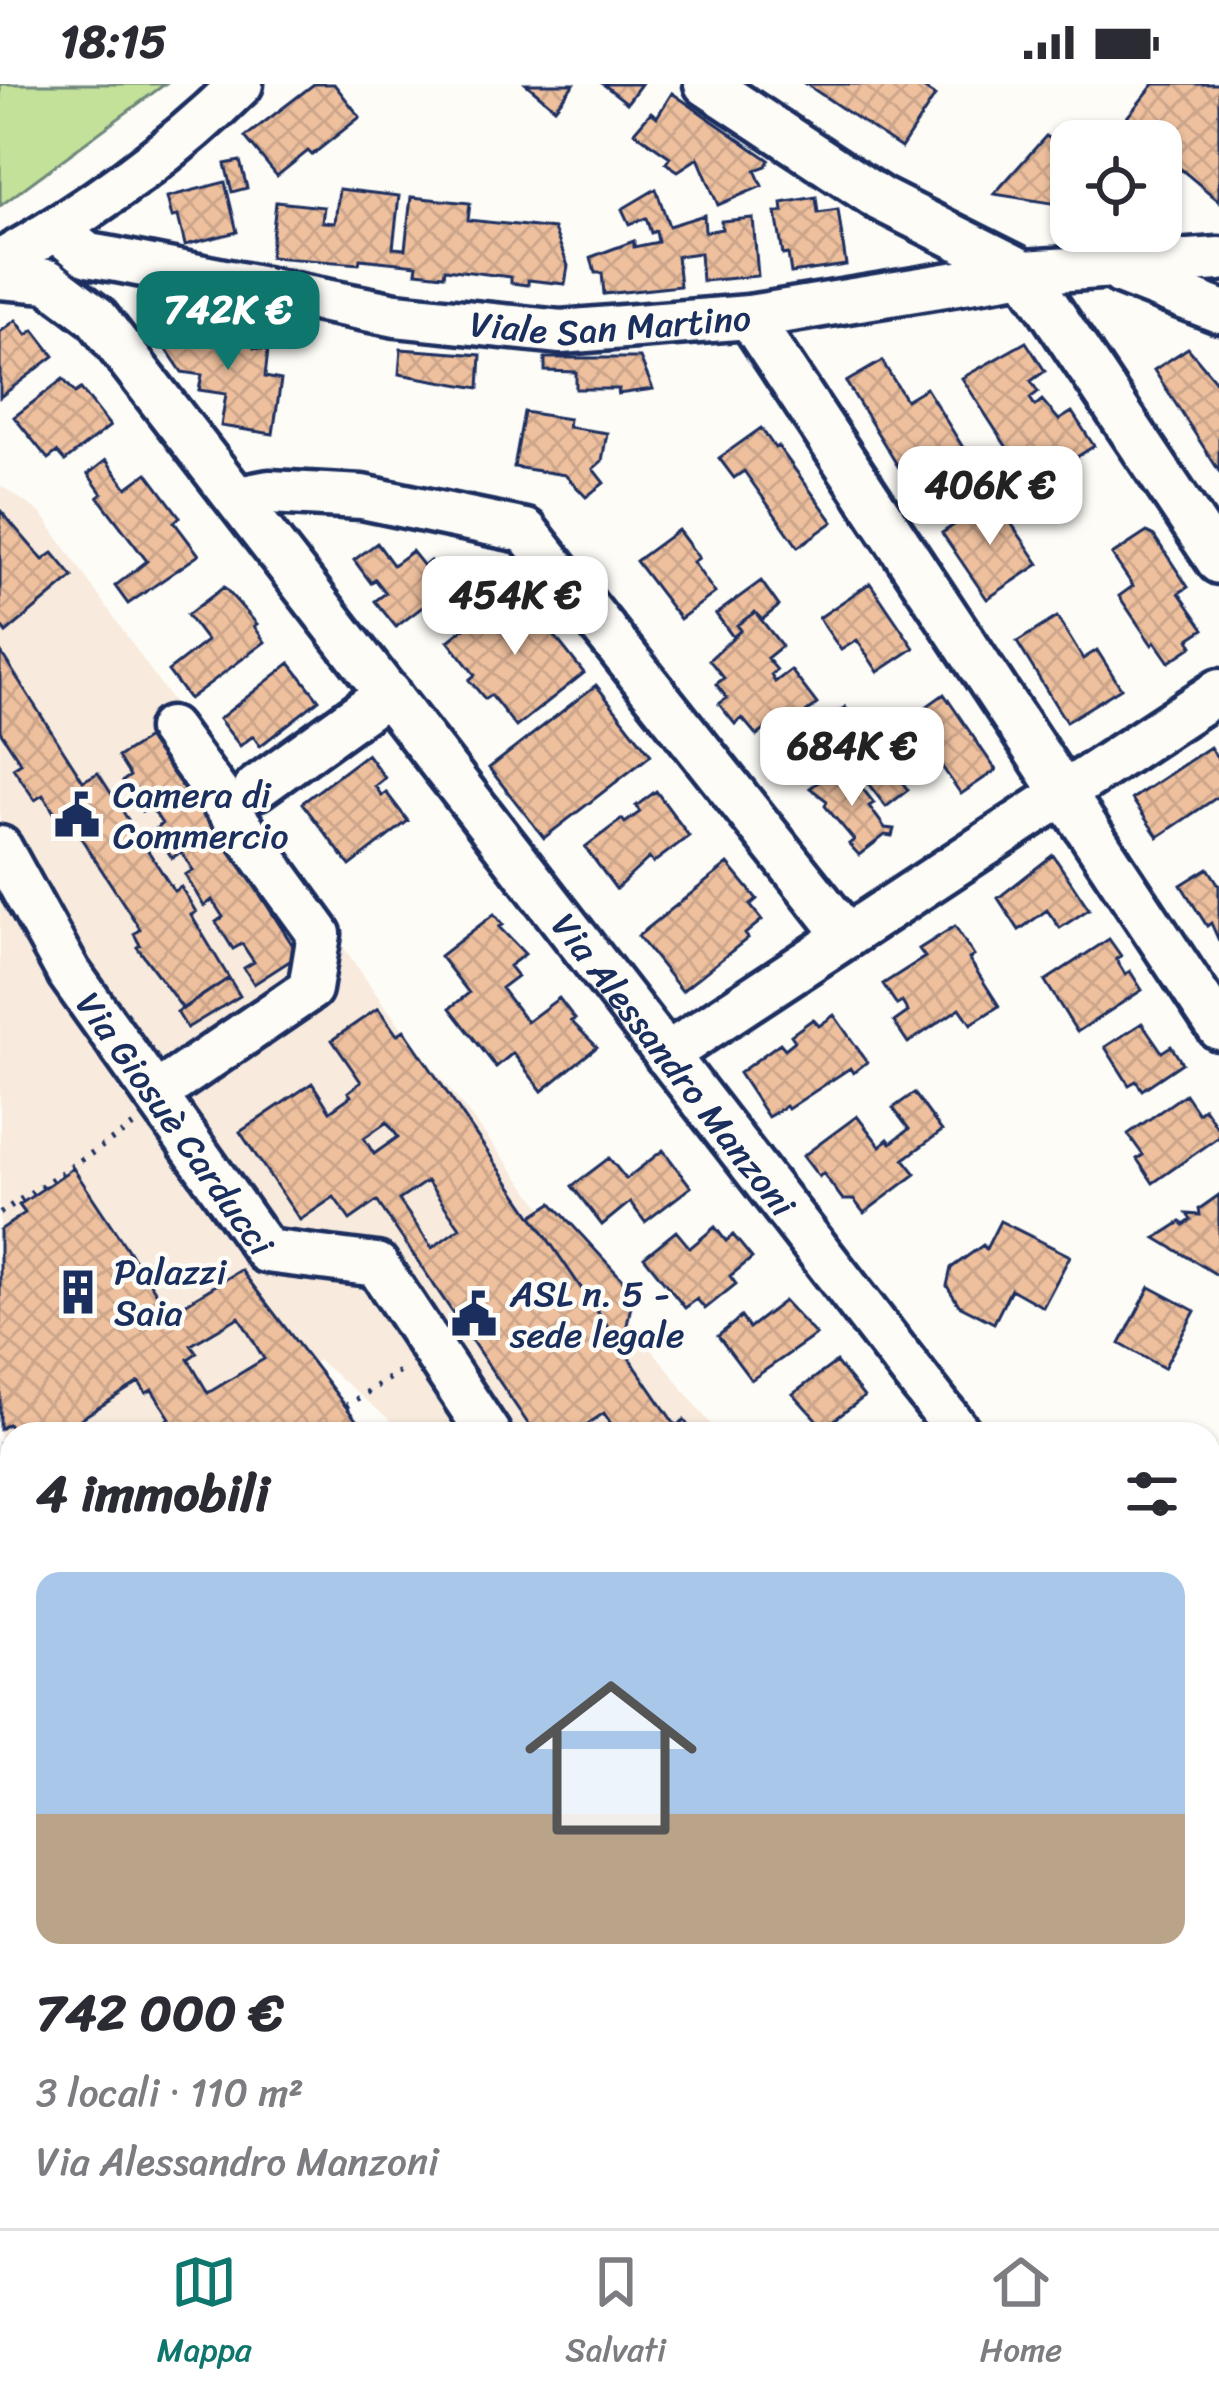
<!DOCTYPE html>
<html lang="it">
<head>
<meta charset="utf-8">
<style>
	body { margin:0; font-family:Sriracha,sans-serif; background:#f2f2f3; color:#2b2b33; height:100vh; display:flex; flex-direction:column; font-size:45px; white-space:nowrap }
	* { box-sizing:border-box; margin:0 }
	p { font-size:39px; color:#7c7c81 }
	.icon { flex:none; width:66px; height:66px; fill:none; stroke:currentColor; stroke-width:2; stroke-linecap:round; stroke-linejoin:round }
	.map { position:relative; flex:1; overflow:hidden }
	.panel { position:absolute; left:0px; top:1338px; width:1221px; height:807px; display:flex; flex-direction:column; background:#fff; border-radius:36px 36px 0 0; box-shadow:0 3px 9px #0004 }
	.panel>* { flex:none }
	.controls { position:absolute; left:1050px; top:36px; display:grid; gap:24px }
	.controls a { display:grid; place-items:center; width:132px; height:132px; border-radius:24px; background:#fff; box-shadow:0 3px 9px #0004; font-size:60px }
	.price { position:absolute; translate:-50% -102px; padding:0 27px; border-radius:24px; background:#fff; color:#222; font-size:39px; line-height:78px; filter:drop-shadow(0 3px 6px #0008) }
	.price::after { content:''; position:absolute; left:50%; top:72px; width:36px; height:27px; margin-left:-18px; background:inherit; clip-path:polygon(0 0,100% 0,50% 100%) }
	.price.on { background:#0f766e; color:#fff }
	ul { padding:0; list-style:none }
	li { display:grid; align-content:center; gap:24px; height:636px; padding:0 36px }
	li span { display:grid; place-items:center; height:372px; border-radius:24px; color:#555 }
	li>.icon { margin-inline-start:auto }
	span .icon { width:216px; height:216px; fill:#fffc; stroke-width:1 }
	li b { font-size:51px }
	h2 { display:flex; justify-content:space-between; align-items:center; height:144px; padding:0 36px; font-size:51px }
	.status { display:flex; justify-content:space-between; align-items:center; height:84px; padding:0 60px; background:#fff; direction:ltr }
	.status svg { height:33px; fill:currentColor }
	.dock { display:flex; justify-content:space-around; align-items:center; height:168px; border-top:3px solid #e1e1e2; background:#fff; font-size:33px; color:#7c7c81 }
	.dock a { display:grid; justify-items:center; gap:6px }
	.dock .on { color:#0f766e }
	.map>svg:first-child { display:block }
</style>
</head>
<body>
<div class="status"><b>18:15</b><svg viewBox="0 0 49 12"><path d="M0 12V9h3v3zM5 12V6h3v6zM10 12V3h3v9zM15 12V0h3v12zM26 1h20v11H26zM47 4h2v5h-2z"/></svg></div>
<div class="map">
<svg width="1219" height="2144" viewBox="0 0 1219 2144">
	<defs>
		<pattern id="building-cross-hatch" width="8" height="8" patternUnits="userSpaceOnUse" patternTransform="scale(3)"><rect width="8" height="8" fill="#eec09e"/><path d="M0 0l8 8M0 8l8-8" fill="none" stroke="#cca58a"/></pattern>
	</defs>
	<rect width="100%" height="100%" fill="#fdfcf7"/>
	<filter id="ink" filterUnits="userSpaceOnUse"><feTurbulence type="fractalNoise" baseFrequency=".00833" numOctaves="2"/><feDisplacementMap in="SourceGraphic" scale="24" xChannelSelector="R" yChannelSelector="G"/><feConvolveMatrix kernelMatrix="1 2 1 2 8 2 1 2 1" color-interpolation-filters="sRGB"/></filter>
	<g filter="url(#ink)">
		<path fill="#f8eadc" d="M0,401L41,429L381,917L718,1350H407L318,1276L224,1350H12V2133H145V2144H0Z
			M1219,1934V2144H1021L1027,2133H1209V1937Z
			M628,2133H949L944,2144H653Z"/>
		<path fill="#c3e199" stroke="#6f887c" stroke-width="3" d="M0,0H165L0,122Z
			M12,1759V2050L0,2052V1761Z"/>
		<path fill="url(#building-cross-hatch)" stroke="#1b2f5e" stroke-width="3" fill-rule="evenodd" d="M314,0H334L360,33L312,71L308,67L277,92L245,53Z
			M526,0H574L555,24Z
			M603,0H641L627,19Z
			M806,0H917L935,12L901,64Z
			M1154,0H1219V117L1181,85L1161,109V57H1116L1111,53Z
			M672,9L769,76L766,82L755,86L762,102L718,121L698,74L678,87L666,79L670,73L634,48L651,28L657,33Z
			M1046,52L1065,65L1059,71L1071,74V122L994,110Z
			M240,77L247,104L232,108L225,80Z
			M225,98L237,148L185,161L178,132L172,133L167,113Z
			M339,105L399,112L393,164L405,165L411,113L470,119L468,136L554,145L568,182L565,200L528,196V201L511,199V193L445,185L444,191L416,188L417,181L360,175L359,180L270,173L276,118L324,123L322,138L335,139Z
			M656,105L669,142L704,131L705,148L722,145L721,137L753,134L758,192L702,197L700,169L677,172L680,202L604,210L602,189H595L591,173L634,157V163L658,158L656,147L651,149L646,134L629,140L622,125Z
			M816,113L818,129L838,126L846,181L791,189L788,170L783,171L776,129L783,128L782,119Z
			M16,236L27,251L34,246L54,272L0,313V248Z
			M169,236L211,241L210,253L233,255L234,245L255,248L254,264L268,266L265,293L281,296L273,350L221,342L226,310L199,306L202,291L182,288L165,263Z
			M1026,258L1045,287L1031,297L1038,308L1030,314L1035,322L1042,316L1059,336L1072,328L1094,362L1055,387L1062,398L1039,413L962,294Z
			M1188,264L1219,301V387L1154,286Z
			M401,265L481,271L479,304L399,290Z
			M545,274H640L653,305L618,310L619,305H576V288L545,287Z
			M882,277L906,316L926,304L967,370L912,405L846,298Z
			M63,295L75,309L81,305L110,342L65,377L57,368L48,375L14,333Z
			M524,328L569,335L568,343L607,349L602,377L593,385L604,399L586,413L565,391L514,383Z
			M761,344L775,364L778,362L833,438L798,463L744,387L734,394L719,374Z
			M106,376L127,404L147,389L180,433L174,438L199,471L128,520L115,502L147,477L98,413L102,410L88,390Z
			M994,414L1039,480L987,515L942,449Z
			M0,426L43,476L53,469L73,493L6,549L0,541Z
			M678,446L699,474L693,478L715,509L680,535L636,477Z
			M1147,448L1154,452L1188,503L1179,509L1204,545L1189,555L1193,562L1169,578L1155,558L1152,561L1119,512L1133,502L1112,471Z
			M377,459L393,481L412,467L424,482L430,477L449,503L396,543L375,517L386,509L375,495L371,499L354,476Z
			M761,497L779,522L762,536L755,528L737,541L741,546L733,553L716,530Z
			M870,499L914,564L878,588L857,556L841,566L819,534Z
			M224,503L257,540L254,542L265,558L189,615L168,587L207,557L187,531Z
			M516,503L584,589L516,643L491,611L485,615L469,596L475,591L448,557Z
			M755,528L782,562L767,574L777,586L771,591L775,598L791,586L817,620L797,636L793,630L770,648L767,644L757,652L742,634L735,640L719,620L727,614L716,600L724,594L709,576L741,546L737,541Z
			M1057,533L1083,575L1097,566L1121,604L1066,638L1017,558Z
			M0,567L83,697L98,689L174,807L181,803L196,828L191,831L229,894L183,925L137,863L140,861L134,850L140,845L68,734L60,738L43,711L35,716L13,684L21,679L0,647Z
			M290,579L319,616L260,662L253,652L240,662L219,635Z
			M596,601L651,671L544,754L489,684Z
			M944,610L996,686L961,710L909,635Z
			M845,623L908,706L886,723L844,668L819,687L798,659Z
			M156,649L299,871L254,900L244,884L254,878L242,860L233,865L216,838L223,833L212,816L204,822L185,791L193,786L181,768L172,774L154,746L162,740L151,723L142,728L123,697L130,692L118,673Z
			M1210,663L1219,677V712L1158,753L1132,715Z
			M367,670L385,694L375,702L382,712L386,708L408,737L350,782L302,719Z
			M843,680L874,719L869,722L885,744L894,745L892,752L885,751L859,771L849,760L854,756L825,722L827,717L810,704Z
			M656,707L689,752L653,779L649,774L616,805L585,763L622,735L625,739L640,728L636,722Z
			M1053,771L1089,825L1060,844L1047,826L1019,846L998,814Z
			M728,780L757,815L750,821L762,836L745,850L748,854L682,907L638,852Z
			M1208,784L1219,801V857L1211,839L1207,842L1181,801Z
			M494,830L503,841L499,843L525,870L509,882L517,892L501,904L527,938L559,914L575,935L571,937L597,963L542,1007L513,969L496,983L450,924L469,909L440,872Z
			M955,842L974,872L969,875L999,922L971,940L960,924L908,959L894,938L908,928L902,918L897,921L883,900L925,873L919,865Z
			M1109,855L1121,872L1116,875L1125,890L1130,887L1142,906L1077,948L1045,897Z
			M229,894L240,912L187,944L177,928Z
			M378,924L397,951L404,946L676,1342L684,1336L694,1350H618L604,1329L573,1350L567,1347L535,1350L377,1117L350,1136L334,1113L300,1136L240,1048L312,999L330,1027L351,1012L348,1008L361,998L332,956ZM387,1038L398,1053L374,1070L364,1054ZM427,1097L460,1144L432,1164L399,1116Z
			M834,931L867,978L853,989L850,984L788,1025L786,1022L768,1033L739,989L780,959L785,965L795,957L791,951L813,935L819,942Z
			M1142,939L1162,968L1171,962L1182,979L1142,1006L1136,997L1129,1001L1105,963Z
			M914,1009L942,1047L904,1075L916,1090L864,1129L854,1116H843L823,1089L819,1093L803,1072L857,1032L880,1062L888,1055L891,1059L909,1045L893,1024Z
			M1185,1010L1198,1029L1204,1024L1219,1046V1053L1153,1099L1137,1075L1143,1071L1128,1050Z
			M663,1066L691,1103L645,1138L630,1118L602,1141L572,1102L609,1074L626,1095Z
			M73,1084L170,1229L241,1186L367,1350H144L170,1334L152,1306L146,1309L139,1298L71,1341L77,1350H15L8,1340L0,1345V1146L25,1129L19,1121ZM239,1233L264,1275L208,1309L188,1275L197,1269L191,1261Z
			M1219,1111V1192L1156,1154L1181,1138L1184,1141L1191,1136L1187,1130L1200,1131L1199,1125Z
			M552,1119L634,1208L622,1264L532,1132Z
			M1000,1137L1070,1172L1043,1223L1011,1205L994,1239L959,1221L947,1202L951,1184L983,1161L986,1165Z
			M715,1143L726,1157L733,1151L752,1174L730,1192L736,1200L705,1225L697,1215L685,1224L644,1173L676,1147L690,1164Z
			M1150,1203L1195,1227L1164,1284L1120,1260Z
			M784,1217L816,1251L751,1296L718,1252L741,1233L749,1244Z
			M836,1278L864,1313L824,1344L793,1310Z
			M1209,2078L1219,2082V2136L1209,2131Z
			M717,2133H904L899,2144H741Z
			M1092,2133H1207L1202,2144H1087Z"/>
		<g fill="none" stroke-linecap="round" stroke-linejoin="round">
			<g stroke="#1b2f5e" stroke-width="51">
				<g id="minor">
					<path d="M706,0L880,115L1025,188L1219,478"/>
					<path id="s1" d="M56,146L88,171L117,176L396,231L561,248L749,233L1025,188L1219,175"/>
					<path d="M0,178C85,130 171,69 241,0"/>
					<path d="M1122,189L1219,227"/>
					<path id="s2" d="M0,193L48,197L96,233L960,1350"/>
					<path d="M749,233L1219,944"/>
					<path d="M238,414L269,408L362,413L526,447L847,852"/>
					<path d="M256,704L388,609"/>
					<path id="s3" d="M0,764L69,889L266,1167L377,1181L489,1350"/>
					<path d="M666,971L1219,607"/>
					<path d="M156,1010L310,905L319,850L170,645"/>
					<path d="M1209,1518L1219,1523"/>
					<path d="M1209,1699L1219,1680"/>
					<path d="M1209,1853L1219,1855"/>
					<path d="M1209,1902L1219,1897"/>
					<path d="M290,2144L295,2133"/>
					<path d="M993,2144L998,2133"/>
				</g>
			</g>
			<g stroke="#1b2f5e" stroke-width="63">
				<path id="major" d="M0,1469L12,1488
					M195,2144L197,2133"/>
			</g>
			<path stroke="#1b2f5e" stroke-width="6" stroke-dasharray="3 9" stroke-linecap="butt" d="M0,1129L133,1042
				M346,1322L403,1285
				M0,1361L8,1356L12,1362"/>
			<use href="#minor" stroke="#fdfcf7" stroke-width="42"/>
			<use href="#major" stroke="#fde080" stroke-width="54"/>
		</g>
	</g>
	<defs>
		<g id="civic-bare" transform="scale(3.6)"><path d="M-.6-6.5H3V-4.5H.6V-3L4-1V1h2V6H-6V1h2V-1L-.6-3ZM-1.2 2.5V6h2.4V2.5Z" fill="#1b2f5e" stroke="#fdfcf7" stroke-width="2.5" paint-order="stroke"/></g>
		<g id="building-bare" transform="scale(3.6)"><path d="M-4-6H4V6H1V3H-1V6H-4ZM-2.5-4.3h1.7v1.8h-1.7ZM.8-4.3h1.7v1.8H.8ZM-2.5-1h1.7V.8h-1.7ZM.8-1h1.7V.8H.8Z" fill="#1b2f5e" stroke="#fdfcf7" stroke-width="2.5" paint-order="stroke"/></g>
	</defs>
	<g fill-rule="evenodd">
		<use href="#civic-bare" x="77" y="731"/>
		<use href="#building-bare" x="78" y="1208"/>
		<use href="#civic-bare" x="474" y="1230"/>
	</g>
	<g text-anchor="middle" stroke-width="9" stroke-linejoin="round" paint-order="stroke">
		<g font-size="36" fill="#1b2f5e" stroke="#fdfcf7">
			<text dy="13" stroke="none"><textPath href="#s1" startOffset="570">Viale San Martino</textPath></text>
			<text dy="13" stroke="none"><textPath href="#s2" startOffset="1053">Via Alessandro Manzoni</textPath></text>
			<text dy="13" stroke="none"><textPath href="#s3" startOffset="327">Via Giosuè Carducci</textPath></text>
		</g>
		<g font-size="36" fill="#1b2f5e" stroke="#fdfcf7" text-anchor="start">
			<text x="113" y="723">Camera di<tspan x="113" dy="41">Commercio</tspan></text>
			<text x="114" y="1200">Palazzi<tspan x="114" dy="41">Saia</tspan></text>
			<text x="510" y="1222">ASL n. 5 -<tspan x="510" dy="41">sede legale</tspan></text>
		</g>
	</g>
</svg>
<div class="controls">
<a><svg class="icon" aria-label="locate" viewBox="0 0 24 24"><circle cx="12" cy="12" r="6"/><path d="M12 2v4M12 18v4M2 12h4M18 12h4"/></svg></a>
</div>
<b class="price on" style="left:228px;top:289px">742K €</b>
<b class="price" style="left:990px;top:464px">406K €</b>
<b class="price" style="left:515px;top:574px">454K €</b>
<b class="price" style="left:852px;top:725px">684K €</b>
<section class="panel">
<h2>4 immobili<svg class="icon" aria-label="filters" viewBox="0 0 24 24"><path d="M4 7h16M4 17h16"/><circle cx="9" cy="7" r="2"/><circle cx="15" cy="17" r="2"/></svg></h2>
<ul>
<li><span style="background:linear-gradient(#a9c7e8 65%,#b9a48a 0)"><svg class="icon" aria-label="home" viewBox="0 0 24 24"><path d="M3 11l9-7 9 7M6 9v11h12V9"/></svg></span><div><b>742 000 €</b><p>3 locali · 110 m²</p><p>Via Alessandro Manzoni</p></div></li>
</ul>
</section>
</div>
<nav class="dock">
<a class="on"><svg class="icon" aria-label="map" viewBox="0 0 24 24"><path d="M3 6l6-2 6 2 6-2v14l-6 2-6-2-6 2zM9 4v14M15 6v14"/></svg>Mappa</a>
<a><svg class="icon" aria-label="saved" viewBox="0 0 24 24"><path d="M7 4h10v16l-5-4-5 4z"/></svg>Salvati</a>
<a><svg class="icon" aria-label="home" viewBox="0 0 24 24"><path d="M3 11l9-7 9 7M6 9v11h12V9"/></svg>Home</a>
</nav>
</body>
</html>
